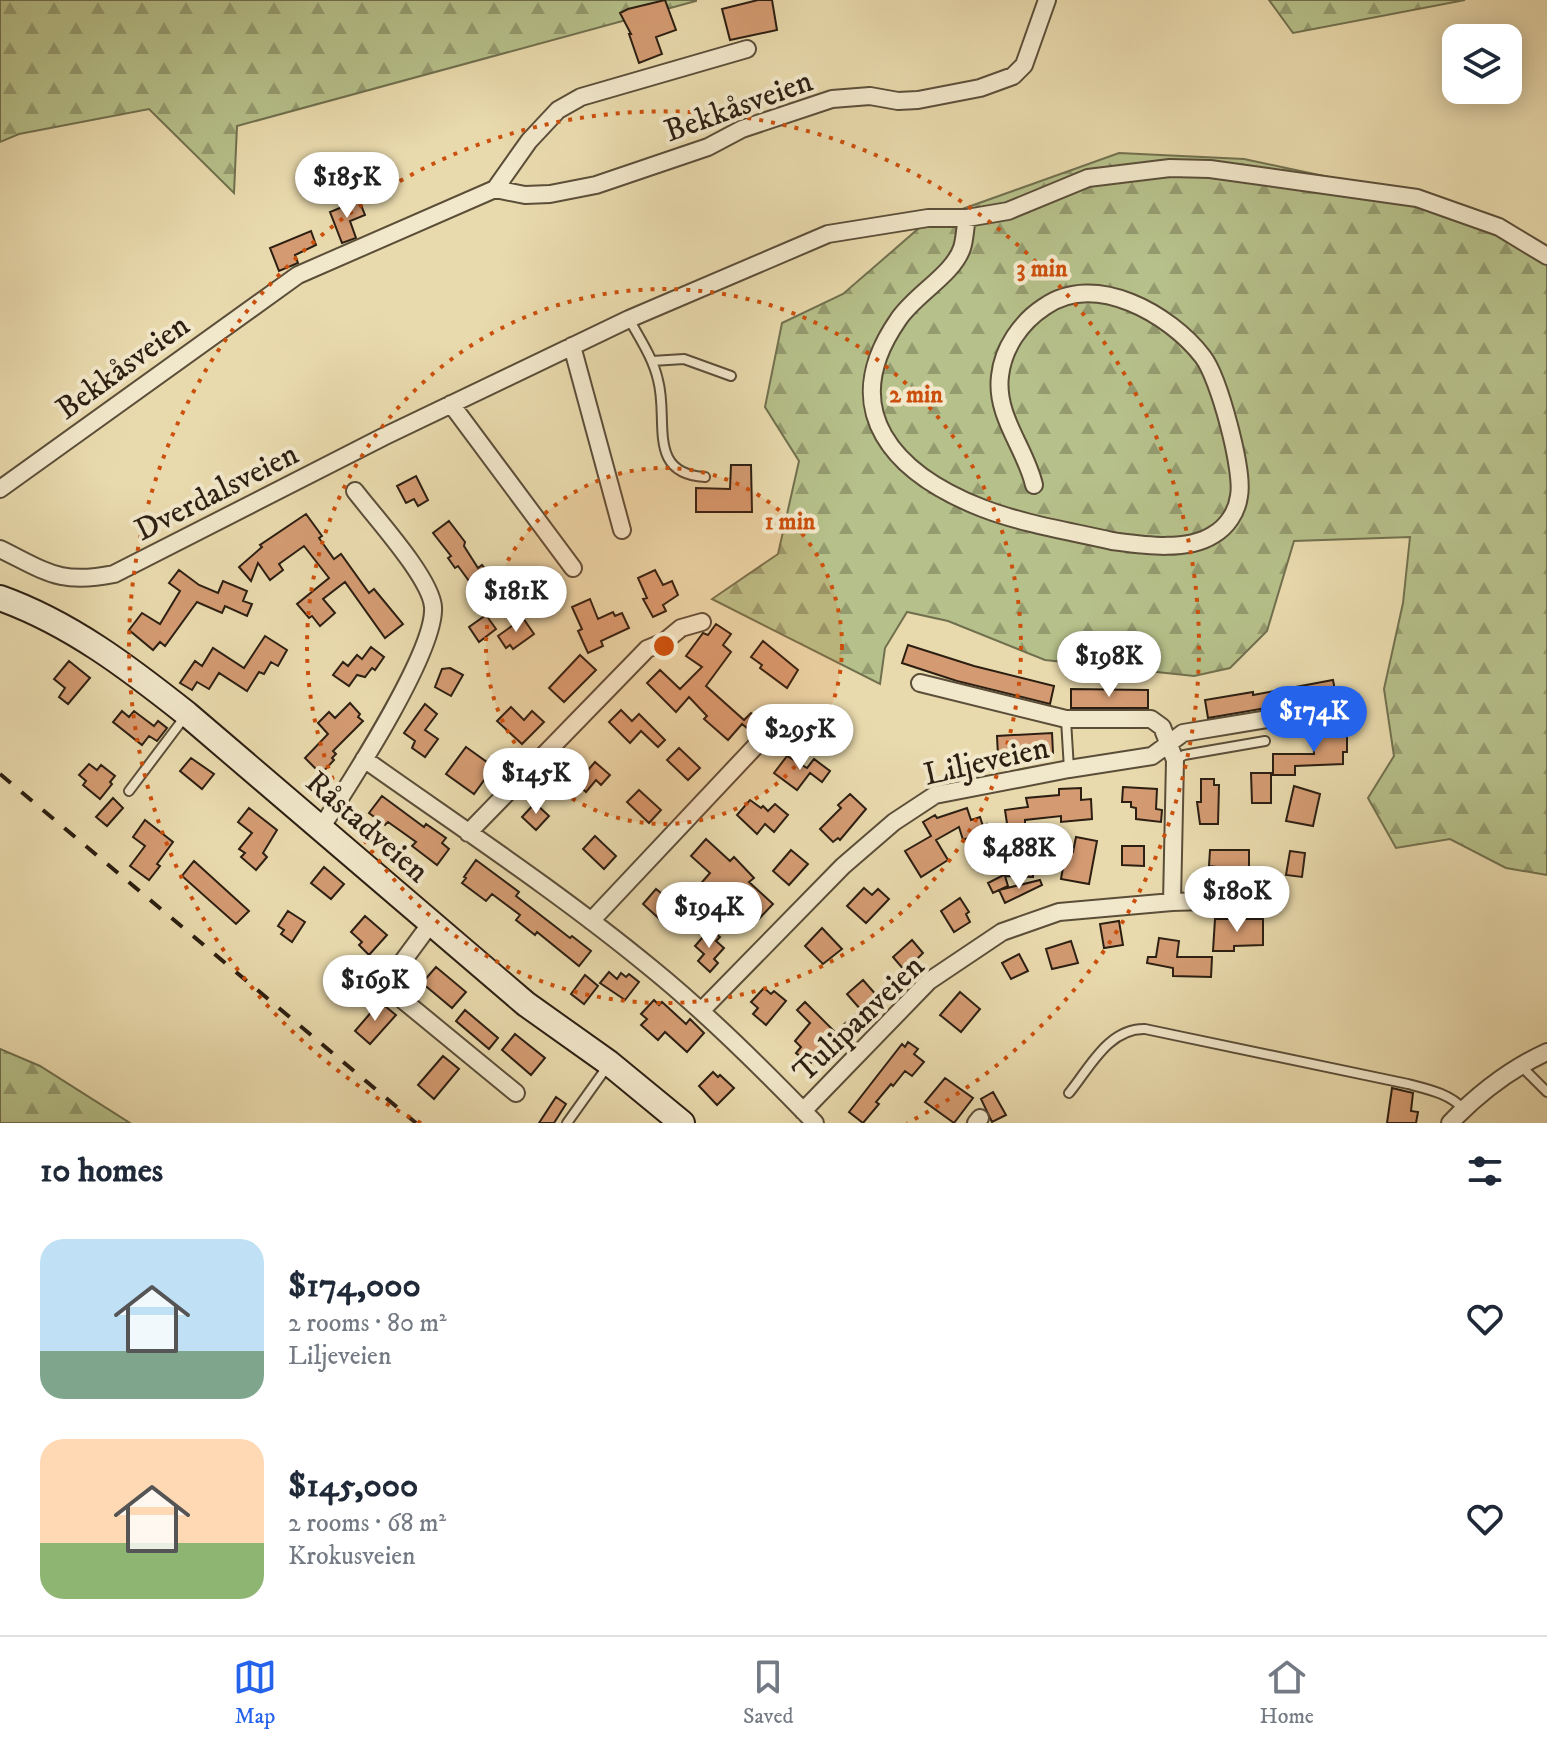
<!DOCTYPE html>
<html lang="en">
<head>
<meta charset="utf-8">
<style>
	body { margin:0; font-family:"IM FELL DW Pica",serif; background:#f2f2f3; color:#1f2937; height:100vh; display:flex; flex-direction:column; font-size:30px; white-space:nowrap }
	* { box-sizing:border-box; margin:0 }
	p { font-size:26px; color:#747a83 }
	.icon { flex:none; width:44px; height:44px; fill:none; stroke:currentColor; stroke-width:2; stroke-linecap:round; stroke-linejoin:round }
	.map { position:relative; height:1123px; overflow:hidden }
	.side { display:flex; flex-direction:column; background:#fff; flex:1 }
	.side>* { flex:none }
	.controls { position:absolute; left:1442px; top:24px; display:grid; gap:16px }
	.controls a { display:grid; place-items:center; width:80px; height:80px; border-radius:16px; background:#fff; box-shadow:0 4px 20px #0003; font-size:40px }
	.price { position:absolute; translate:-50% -68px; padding:0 18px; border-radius:28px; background:#fff; color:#222; font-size:26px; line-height:52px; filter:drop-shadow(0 2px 4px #0008) }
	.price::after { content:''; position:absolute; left:50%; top:48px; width:24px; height:18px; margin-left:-12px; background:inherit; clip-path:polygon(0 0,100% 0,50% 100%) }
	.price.current { background:#2563eb; color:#fff }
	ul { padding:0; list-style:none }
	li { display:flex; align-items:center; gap:24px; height:200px; padding:0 40px }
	li span { display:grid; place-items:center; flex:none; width:224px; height:160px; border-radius:24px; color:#555 }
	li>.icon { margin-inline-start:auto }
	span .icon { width:96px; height:96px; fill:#fffc; stroke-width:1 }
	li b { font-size:34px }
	h2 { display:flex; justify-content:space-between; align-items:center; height:96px; padding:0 40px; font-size:34px }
	.dock { display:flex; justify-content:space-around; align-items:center; height:112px; border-top:2px solid #e0e1e3; background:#fff; font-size:22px; color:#747a83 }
	.dock a { display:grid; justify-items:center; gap:4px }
	.dock .current { color:#2563eb }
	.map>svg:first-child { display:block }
</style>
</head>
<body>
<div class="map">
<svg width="1547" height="1123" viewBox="0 0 1547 1123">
	<defs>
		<pattern id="forest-firs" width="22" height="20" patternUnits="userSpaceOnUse" patternTransform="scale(2)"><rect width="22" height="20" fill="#b6c08a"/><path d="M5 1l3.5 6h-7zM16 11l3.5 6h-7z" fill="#949b6f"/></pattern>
	</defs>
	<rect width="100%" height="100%" fill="#e9daad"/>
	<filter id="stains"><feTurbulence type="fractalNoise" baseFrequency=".0025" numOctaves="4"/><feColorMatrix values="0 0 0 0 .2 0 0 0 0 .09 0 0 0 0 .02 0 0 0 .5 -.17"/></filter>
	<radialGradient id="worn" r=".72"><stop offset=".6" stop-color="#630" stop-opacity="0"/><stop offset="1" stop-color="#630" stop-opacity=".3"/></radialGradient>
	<path fill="url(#forest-firs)" stroke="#71704e" stroke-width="2" d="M0,0H696V1L237,126L234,193L149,109L19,134L0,142Z
		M1269,0H1465L1293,33Z
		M1119,153L1244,159L1441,201L1547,252V875L1506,868L1450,839L1396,848L1368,798L1394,756L1384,689L1403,603L1410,537L1294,541L1267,631L1230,668L1194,676L1045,660L948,621L907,612L885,648L880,684L712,599L778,554L799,461L765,407L782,323L843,294L926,222Z
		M0,1049L40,1066L130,1123H0Z"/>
	<path fill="#d49b72" stroke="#2c1f12" stroke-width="2" d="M665,0L676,30L656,37L662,54L639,63L629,34H631L620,13L628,9Z
		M758,0H772L777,30L730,40L722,9Z
		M359,200L365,215L350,221L356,238L342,243L330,212Z
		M311,231L316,245L295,255L298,263L279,271L270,248Z
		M731,465H751L752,512H696V488L730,489Z
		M416,476L428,500L418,506L414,499L406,503L397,486Z
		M306,514L322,536L319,538L334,559L341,554L369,593L374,589L403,624L385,638L345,582L323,599L335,613L320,626L312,616L309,618L297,604L329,578L304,546L279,564L283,570L270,580L258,563L251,581L239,567L262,547L260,545Z
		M449,521L465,542L464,546L478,568L482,565L491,577L497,572L514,594L491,611L458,566L455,568L448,558L451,556L433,533Z
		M179,570L199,585L218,593L223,581L247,591L243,601L252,604L247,616L225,606L222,613L197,602L165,646L160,642L153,650L129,630L142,613L160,624L180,591L169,583Z
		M655,570L663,585L672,581L678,595L663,605L666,611L653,617L643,599L647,598L638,578Z
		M590,599L598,619L613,612L615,616L622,613L629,628L601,641L603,646L588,653L578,631L582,629L572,607Z
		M486,615L496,629L479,642L469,627Z
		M523,618L534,634L513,649L510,645L506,648L498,636Z
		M716,624L731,634L723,645L731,652L706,686L744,720L751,713L763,723L753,733L742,724L728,740L704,719L707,716L689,697L676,712L647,683L660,670L680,689L702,667L686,656L703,633L708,635Z
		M265,636L287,650L278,666L271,662L264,674L259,672L247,691L219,673L209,689L197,682L192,690L180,683L195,661L202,666L213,648L244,668Z
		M763,641L798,670L787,688L760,668L762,665L751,657Z
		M908,645L974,666L1054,686L1050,704L957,681L902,663Z
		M371,647L384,657L375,670L372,668L365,677L357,675L349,686L333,675L343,662L348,666L357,655L362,659Z
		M580,655L596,670L564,702L549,688Z
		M69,661L90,678L68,704L59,697L65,688L54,679Z
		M450,668L463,675L451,696L435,687L442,669Z
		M1333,680L1336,696L1208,718L1205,700L1253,692V695Z
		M1071,689L1148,690V708H1071Z
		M350,703L360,714L358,717L363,721L333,751L336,754L332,758L334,760L321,774L305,758L328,734L318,723L329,712L335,718Z
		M425,704L437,714L425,730L438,739L425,757L412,748L415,741L404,733Z
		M511,707L524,720L532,711L544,722L522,744L497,721Z
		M621,710L632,721L639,714L665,740L658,747L641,731L630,743L609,722Z
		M122,711L129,717L134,711L154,726L158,721L167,728L157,741L149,736L142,745L113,722Z
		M1347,732V752H1343V764L1295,766V775H1273V754H1314L1313,733Z
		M1052,733L1053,753L998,756L997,736Z
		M466,747L487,762L490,758L505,769L497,778L490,772L474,794L446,774Z
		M679,748L700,768L688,780L667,760Z
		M787,756L807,768L814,759L830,771L822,782L810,773L797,790L774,773Z
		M191,758L214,774L202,789L180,771Z
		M576,759L588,770L595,762L610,775L601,785L596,780L586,792L564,772Z
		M89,764L97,770L101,765L115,776L110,782L112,784L100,799L83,785L86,781L79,775Z
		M1251,773H1271V803H1252Z
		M1201,779H1214V785H1219L1218,824H1200L1197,802H1201Z
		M1294,786L1320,794L1313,826L1286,821Z
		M1123,787L1157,789L1156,809L1162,810L1161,822L1136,819V808L1131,807V802H1122Z
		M1081,788V800L1091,799L1092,819L1061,822V816L1025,820V825L1019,827L1026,828L1027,839L1019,840L1018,857H1012L1005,810L1028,807L1026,798L1059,795V789Z
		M639,790L661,810L649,823L627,802Z
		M850,794L866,809L840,840L838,838L833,842L820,829L841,808L838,805Z
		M382,796L424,827L426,824L446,838L442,843L449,849L437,865L412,846L416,842L388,822L385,825L369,813Z
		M113,798L123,808L107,826L96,817Z
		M750,800L761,808L763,806L768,811L775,804L788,815L774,832L765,824L757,834L737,815Z
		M535,803L549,816L536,830L522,817Z
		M249,808L277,830L263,853L267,857L256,870L241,857L245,853L239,849L252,833L238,822Z
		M967,808L971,820L980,817L983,826L987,824L993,843L972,850L968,838L963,840L959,827L936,840L948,860L921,877L905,851L931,836L923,822L935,815L937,818Z
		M145,820L173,842L157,864L160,866L149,880L130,866L145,846L133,837Z
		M595,836L616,856L604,869L583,849Z
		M1076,837L1097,841L1089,884L1061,879L1066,850L1073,852Z
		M706,839L730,861L734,857L754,878L749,882L773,904L755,923L741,909L736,914L713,891L691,917L680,907L665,924L643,904L656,889L667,898L679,885L690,896L710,873L691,856Z
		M1122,846H1144V866L1122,865Z
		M791,850L808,864L789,885L773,871Z
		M1210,850H1249V869H1262V887H1247L1246,871L1209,866Z
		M1290,851L1305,853L1302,877L1286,875Z
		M476,860L519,892L516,896L570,938L572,936L591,951L579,966L537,932L535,935L516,920L520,915L492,894L486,901L462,883L466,878L464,877Z
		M1033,860V877L1005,876L1008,886L993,893L988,883Z
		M194,861L249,911L236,924L182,876Z
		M324,867L344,884L331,899L311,883Z
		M1040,880L1042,885L1005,903L999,890Z
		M864,888L872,895L878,889L889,899L866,923L847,906Z
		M960,898L969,912L966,914L970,922L954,932L941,911Z
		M288,911L305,922L292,942L281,934L284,930L278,926Z
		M365,916L387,935L369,955L359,945L362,942L351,932Z
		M1215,919H1263V945L1234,946V951H1213Z
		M1119,921L1123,945L1104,948L1100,924Z
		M822,928L842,949L823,964L805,946Z
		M710,929L720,937L716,941L724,948L714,959L718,963L710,972L698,961L704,954L695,946Z
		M1159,938L1179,941L1177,957H1212L1211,977L1173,976V968L1147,963L1148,957H1156Z
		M912,940L923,953L905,971L893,957Z
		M1071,941L1078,963L1052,969L1046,949Z
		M1019,954L1028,971L1011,979L1002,963Z
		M436,967L466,992L452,1008L422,983Z
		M609,972L617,979L621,973L626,977L629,974L639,982L625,1000L600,983Z
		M585,975L598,986L584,1004L571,994Z
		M863,980L886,1006L851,1037L842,1026L861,1010L847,994Z
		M764,988L771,994L774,991L786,1001L766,1025L753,1014L758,1008L751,1002Z
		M960,992L980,1009L961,1032L940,1015Z
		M654,1000L659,1005L662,1002L686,1024L690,1019L704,1033L687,1052L665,1032L658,1040L641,1025L647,1019L641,1014Z
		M380,1002L396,1015L370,1044L355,1031Z
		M805,1002L836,1033L810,1064L796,1053L801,1047L795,1041L810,1023L797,1010Z
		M465,1010L498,1038L489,1049L456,1021Z
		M515,1034L545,1058L531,1075L502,1050Z
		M908,1042L918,1049L914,1054L924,1062L912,1076L905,1071L893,1086L891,1084L876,1102L879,1104L863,1123L849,1112L902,1044L905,1047Z
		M443,1056L459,1069L434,1099L418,1085Z
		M713,1072L718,1077L720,1075L734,1088L717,1105L699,1086Z
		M945,1078L973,1098L954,1123L925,1102Z
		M1392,1088L1413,1093L1411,1111L1418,1112L1416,1123H1387Z
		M993,1092L1006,1115L992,1122L981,1099Z
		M556,1097L566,1104L554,1123H539Z"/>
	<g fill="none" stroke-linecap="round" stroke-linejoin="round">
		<g stroke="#5b4e39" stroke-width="12">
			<path id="service" d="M629,319C640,339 653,358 658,380C669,420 646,474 705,477
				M652,361L684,359L731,376
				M1066,720L1069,769
				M1176,760L1184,755L1265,741
				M129,791L184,718
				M1521,1066L1547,1092
				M1069,1093C1089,1069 1108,1028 1145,1029L1408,1084C1427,1089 1451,1094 1463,1109
				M567,1123L607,1067"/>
		</g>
		<g stroke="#5b4e39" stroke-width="20">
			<path id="minor" d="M495,189L525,195L550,194L596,185L708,147L742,129L832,99L870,96L898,101L918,100L980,88L1013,76L1024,65L1047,0
				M967,218C965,227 965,239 962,248C953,275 914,295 898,320C835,411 895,474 982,508C1023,524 1069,531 1112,541C1142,545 1186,552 1213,535C1227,527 1237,512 1239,496C1244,471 1219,378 1203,357C1170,314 1095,271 1044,307C1021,322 1003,348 1000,376C995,416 1026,449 1034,485
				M572,346L622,530
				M451,404L573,568
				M0,489L298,275L495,189L529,141L558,110L581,97L747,49
				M0,549C47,572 60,585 114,574L383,437L629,319L828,234L928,218H967L1008,211L1088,178L1170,168L1210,169L1417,198L1499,227L1547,256
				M920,683L1066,719H1151L1162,727L1175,760L1172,902
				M364,759C460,827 560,893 651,968C709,1015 763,1069 815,1123
				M321,828C348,786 436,652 433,607C431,578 374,516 355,491
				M468,833L647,649L664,642L681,628L702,622
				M591,921L766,735
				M431,923L389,980L395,991L404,1001L516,1093
				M701,1011L843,866L894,822L935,795L1069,769L1152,756L1183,733L1346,706
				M803,1111L929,981L1002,932L1059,912L1172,902L1273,899
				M976,1123L980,1118
				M1450,1123C1478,1094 1510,1069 1547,1052"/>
		</g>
		<g stroke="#2c1f12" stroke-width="28">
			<path id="secondary" d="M0,598C70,623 129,668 187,714L526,1004L609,1063L682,1123"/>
		</g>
		<use href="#service" stroke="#f1e7ca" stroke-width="8"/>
		<use href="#minor" stroke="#f1e7ca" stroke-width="16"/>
		<use href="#secondary" stroke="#f1e7ca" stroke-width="24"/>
		<path stroke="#2c1f12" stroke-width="4" stroke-dasharray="14 14" stroke-linecap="butt" d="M0,774L416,1123"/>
	</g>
	<circle cx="664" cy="646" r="178" fill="#cc500d" fill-opacity=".12"/>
	<g fill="none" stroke="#cc500d" stroke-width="4" stroke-dasharray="4 8">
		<circle cx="664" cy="646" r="178"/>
		<circle cx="664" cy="646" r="357"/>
		<path d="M421 1123A535 535 0 1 1 907 1123"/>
	</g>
	<g text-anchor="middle" stroke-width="8" stroke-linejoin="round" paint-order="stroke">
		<g font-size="32" fill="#2c1f12" stroke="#f1e7ca">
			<text transform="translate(738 105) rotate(-20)" y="11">Bekkåsveien</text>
			<text transform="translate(122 366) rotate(-36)" y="11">Bekkåsveien</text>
			<text transform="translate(216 491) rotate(-27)" y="11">Dverdalsveien</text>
			<text transform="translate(986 760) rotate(-13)" y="11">Liljeveien</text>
			<text transform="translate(368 826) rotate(41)" y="11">Råstadveien</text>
			<text transform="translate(858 1018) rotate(-44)" y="11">Tulipanveien</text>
		</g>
	</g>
	<circle cx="664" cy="646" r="12" fill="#cc500d" stroke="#f1e7ca" stroke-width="4"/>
	<g font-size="24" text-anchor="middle" font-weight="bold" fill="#cc500d" stroke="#f1e7ca" stroke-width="8" stroke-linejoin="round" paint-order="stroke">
		<text x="1042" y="276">3 min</text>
		<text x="916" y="402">2 min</text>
		<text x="790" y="529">1 min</text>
	</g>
	<rect width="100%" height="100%" filter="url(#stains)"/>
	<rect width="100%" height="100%" fill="url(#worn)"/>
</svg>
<div class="controls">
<a><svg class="icon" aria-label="layers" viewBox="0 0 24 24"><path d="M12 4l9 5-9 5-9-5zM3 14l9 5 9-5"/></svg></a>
</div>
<b class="price" style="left:347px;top:220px">$185K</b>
<b class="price" style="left:516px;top:634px">$181K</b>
<b class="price" style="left:1109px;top:699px">$198K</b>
<b class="price current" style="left:1314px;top:754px">$174K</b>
<b class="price" style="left:800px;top:772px">$295K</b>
<b class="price" style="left:536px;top:816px">$145K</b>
<b class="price" style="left:1019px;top:891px">$488K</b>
<b class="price" style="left:1237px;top:934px">$180K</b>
<b class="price" style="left:709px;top:950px">$194K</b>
<b class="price" style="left:375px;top:1023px">$169K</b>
</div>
<section class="side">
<h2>10 homes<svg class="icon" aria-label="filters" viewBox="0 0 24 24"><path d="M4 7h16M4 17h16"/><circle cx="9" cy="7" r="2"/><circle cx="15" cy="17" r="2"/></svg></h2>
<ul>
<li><span style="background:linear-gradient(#bfe0f5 70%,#7fa58c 0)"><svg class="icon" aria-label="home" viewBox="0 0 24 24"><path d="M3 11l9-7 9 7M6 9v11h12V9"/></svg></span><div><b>$174,000</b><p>2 rooms · 80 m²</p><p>Liljeveien</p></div><svg class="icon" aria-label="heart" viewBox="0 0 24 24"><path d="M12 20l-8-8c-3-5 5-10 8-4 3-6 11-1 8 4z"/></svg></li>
<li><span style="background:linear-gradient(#ffd9b3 65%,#8fb573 0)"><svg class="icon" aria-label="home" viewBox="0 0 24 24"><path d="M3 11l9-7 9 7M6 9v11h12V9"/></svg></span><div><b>$145,000</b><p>2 rooms · 68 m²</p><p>Krokusveien</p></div><svg class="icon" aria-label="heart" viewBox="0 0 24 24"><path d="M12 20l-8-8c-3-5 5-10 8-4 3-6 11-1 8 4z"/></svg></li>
</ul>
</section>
<nav class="dock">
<a class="current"><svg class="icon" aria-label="map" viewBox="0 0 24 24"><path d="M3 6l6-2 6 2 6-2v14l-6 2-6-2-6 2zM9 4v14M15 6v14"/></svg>Map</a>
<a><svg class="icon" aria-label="saved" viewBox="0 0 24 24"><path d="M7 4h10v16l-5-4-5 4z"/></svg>Saved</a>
<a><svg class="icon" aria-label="home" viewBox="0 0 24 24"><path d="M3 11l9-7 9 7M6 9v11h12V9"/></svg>Home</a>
</nav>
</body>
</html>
